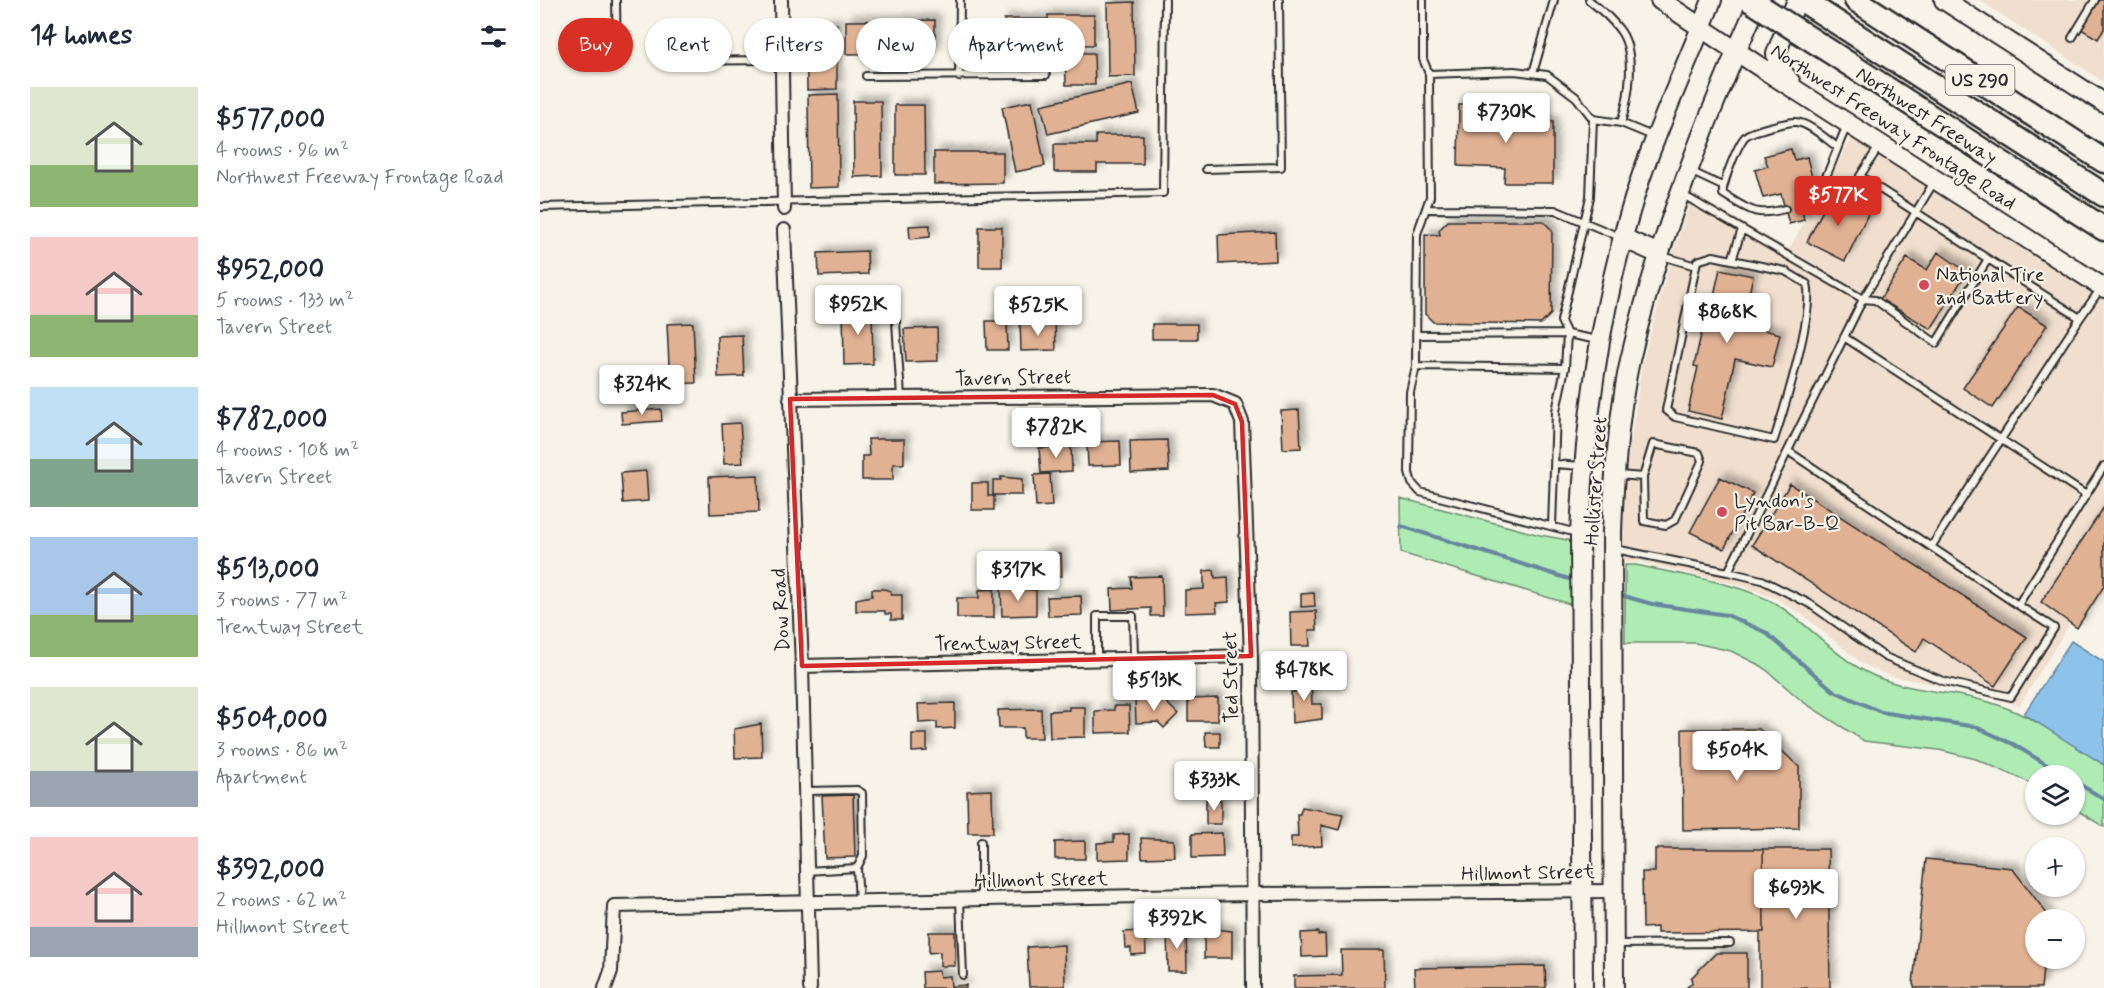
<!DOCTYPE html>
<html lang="en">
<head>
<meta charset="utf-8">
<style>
	body { margin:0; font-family:Mynerve,sans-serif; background:#f2f2f3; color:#1f2937; height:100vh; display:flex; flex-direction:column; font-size:22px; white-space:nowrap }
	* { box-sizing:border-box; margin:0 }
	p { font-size:20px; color:#747a83 }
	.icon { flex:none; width:33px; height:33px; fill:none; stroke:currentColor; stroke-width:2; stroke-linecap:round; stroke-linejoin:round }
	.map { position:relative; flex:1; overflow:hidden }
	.details { display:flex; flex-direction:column; background:#fff; width:540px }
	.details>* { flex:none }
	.hud { position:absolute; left:18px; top:18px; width:570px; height:54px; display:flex; gap:12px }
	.tools { position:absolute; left:1485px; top:765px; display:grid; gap:12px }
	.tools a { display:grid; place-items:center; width:60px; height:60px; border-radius:50%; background:#fff; box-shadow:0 2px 4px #0004; font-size:30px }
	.price { position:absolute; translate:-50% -51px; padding:0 14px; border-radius:6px; background:#fff; color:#222; font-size:20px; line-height:39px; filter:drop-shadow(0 2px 3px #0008) }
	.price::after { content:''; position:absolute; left:50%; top:36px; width:18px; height:14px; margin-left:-9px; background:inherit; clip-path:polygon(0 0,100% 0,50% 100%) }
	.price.active { background:#d93025; color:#fff }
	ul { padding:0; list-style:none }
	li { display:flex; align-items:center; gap:18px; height:150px; padding:0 30px }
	li span { display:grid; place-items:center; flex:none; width:168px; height:120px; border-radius:0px; color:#555 }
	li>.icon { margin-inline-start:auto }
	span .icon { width:72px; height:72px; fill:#fffc; stroke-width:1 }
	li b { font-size:26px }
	h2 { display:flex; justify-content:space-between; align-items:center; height:72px; padding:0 30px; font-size:26px }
	.tag { padding:0 21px; border-radius:27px; background:#fff; box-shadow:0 2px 4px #0004; font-size:21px; line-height:54px }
	.tag.active { background:#d93025; color:#fff }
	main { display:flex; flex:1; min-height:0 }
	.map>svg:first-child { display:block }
</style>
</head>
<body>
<main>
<section class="details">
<h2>14 homes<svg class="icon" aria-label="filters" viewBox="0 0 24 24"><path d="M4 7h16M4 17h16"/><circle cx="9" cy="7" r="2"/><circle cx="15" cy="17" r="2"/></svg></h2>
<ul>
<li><span style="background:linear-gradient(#dfe7d0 65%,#8fb573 0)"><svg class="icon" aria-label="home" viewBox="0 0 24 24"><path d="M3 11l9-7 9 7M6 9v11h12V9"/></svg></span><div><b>$577,000</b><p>4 rooms · 96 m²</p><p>Northwest Freeway Frontage Road</p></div></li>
<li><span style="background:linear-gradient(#f6c9c9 65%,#8fb573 0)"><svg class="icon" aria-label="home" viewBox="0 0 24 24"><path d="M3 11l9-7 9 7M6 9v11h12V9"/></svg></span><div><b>$952,000</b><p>5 rooms · 133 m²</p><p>Tavern Street</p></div></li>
<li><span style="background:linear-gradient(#bfe0f5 60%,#7fa58c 0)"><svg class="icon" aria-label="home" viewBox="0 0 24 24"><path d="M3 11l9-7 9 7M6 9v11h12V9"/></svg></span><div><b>$782,000</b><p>4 rooms · 108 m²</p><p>Tavern Street</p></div></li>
<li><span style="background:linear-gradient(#a9c7e8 65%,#8fb573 0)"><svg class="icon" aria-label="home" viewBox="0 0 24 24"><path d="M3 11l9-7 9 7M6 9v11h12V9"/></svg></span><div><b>$513,000</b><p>3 rooms · 77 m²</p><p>Trentway Street</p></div></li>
<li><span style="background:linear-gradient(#dfe7d0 70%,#9aa5b1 0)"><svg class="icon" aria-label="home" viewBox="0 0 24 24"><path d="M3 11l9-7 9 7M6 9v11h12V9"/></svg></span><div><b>$504,000</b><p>3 rooms · 86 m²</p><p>Apartment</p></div></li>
<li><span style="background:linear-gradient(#f6c9c9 75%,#9aa5b1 0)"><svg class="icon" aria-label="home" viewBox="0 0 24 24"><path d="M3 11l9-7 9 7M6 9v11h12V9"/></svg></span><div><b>$392,000</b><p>2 rooms · 62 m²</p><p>Hillmont Street</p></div></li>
</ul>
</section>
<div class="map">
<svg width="1564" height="988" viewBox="0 0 1564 988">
	<defs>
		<filter id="shadow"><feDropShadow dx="5.5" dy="-5.5" stdDeviation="3" flood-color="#0004"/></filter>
	</defs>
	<rect width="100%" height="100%" fill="#f7f3e8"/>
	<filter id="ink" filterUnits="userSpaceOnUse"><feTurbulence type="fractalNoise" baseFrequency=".0167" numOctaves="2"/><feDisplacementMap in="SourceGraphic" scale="12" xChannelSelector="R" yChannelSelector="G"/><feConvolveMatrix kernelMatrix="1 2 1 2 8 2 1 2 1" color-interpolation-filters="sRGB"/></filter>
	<g filter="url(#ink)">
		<path fill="#f0dfce" d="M1439,0H1564V82Z
			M1313,136L1564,293V568L1479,706L1443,694L1351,676L1324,665L1264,616L1235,598L1203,586L1101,562H1078V529L1102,364L1131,258L1148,209L1144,201L1148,191L1249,249Z"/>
		<path fill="#aeecb4" stroke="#6c8c70" stroke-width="1.5" d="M860,498L1000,535L1033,541V605L861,553Z
			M1085,565H1096C1139,575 1198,582 1236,604C1268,623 1293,655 1326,672C1364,692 1409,690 1449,702C1493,715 1526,740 1564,765V827L1535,809L1534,776H1496L1495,785L1436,759L1399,750L1324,741L1263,702L1223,667L1191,651L1155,643H1085Z"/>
		<path fill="#8dc3eb" stroke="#66869e" stroke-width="1.5" d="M1531,641L1564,662V765L1484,714Z"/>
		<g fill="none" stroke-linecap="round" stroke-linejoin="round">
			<path stroke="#66869e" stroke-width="4" d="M861,526L1029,579
				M1084,596L1112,604L1187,615L1225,632L1294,691L1341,712L1436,727L1473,744L1525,776
				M1534,781L1564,799"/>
		</g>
		<path fill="#e1b193" stroke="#2b2b2b" stroke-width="1.5" filter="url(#shadow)" d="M1559,0H1564V29L1558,39L1541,29Z
			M594,2L595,76L568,77L567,3Z
			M508,15H554V45H509V50H464V19H508Z
			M395,20V53L306,54V21Z
			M297,24V89L267,90L266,25Z
			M525,53H554L555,85H526Z
			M592,84L599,113L508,134L501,105Z
			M298,94L299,187L269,188L268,95Z
			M313,101H341L342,176L314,177Z
			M492,101L505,166L475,172L462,107Z
			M967,104V120L1013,121V183H964L965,168L918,166L919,105Z
			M355,105H384L385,175H355Z
			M556,135H603V164H557V172H514V144H556Z
			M1251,149L1254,160L1267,157L1274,186L1259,190L1264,220L1249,224L1241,194L1223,198L1215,170L1228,166L1224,156Z
			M394,152H463V183L394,184Z
			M1292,192L1329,212L1305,261L1267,242Z
			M908,221H1003L1012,230L1011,314L1001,324L893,322L885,314V234L900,235L899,230Z
			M390,225V237L370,239L369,226Z
			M439,227H462V267H439Z
			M735,232L736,261L679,264L678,235Z
			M327,251L328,274L279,276L278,253Z
			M1398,252L1427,272L1391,329L1340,299L1367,258L1387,270Z
			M1180,269L1213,276L1202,325L1240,334L1232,367L1195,359L1182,419L1148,411L1158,367L1154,366L1166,312L1170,313Z
			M1478,307L1507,325L1453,408L1423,388Z
			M303,308H332L333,364L304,365Z
			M446,321H467L468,350H447Z
			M515,322L516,350L481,351L480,323Z
			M153,323L156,383L130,384L127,324Z
			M612,324H657V339H612Z
			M397,328L398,361L366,362L364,329Z
			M202,335L204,376L178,377L177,336Z
			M121,409L122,421L82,424L81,412Z
			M759,410L761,448L743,449L741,411Z
			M200,423L203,463L184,464L182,424Z
			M328,439H364V464H353V480H322V456H329Z
			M627,440L629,471L591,473L590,441Z
			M580,441L581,465L548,466L547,442Z
			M531,446L532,471L501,473L499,448Z
			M106,471L108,501L83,503L81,473Z
			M510,474L512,506L496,507L494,475Z
			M218,475L219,512L170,514L169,477Z
			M461,477L482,479V495H454V510H432V483H448V496H453V480H461Z
			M1180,477L1213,493L1184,549L1150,532Z
			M1250,484L1487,637L1455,686L1384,638L1376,652L1212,545Z
			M1564,507V586L1537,628L1501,602Z
			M521,553L522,576L503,577L502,554Z
			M674,570L675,578L688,577L689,602L676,603L677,612L645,613V590L664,589V571Z
			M622,576L623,616H611V608L572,610L571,589L592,588L591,577Z
			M461,588L496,590V615L462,616Z
			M332,589H344L351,591V595H362V620H351V614H345V611H316V599L332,596Z
			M454,589V618H417V598H439V590Z
			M774,593L775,606L761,607V594Z
			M541,596L542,615L508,616L507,597Z
			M776,611L777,630H769L770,646H751L750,612Z
			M771,677L772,704H782V719L752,723L751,692H755V678Z
			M678,698V721H648V699Z
			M623,699L638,714L624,728L618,722L596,723L595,700Z
			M415,703V728L397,729V722L379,723L378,704Z
			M574,706H589L590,732L555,733V711L574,710Z
			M529,707H545V737L510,738L509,711L529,710Z
			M501,709L502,738H483V728H459L458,710Z
			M221,724L222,757L195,758L194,729Z
			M1142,729H1219L1259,767V828L1143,830Z
			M665,732H680V747H666Z
			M372,734H387V751L372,752Z
			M452,790L453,833H428L427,791Z
			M313,795L315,857L285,858L282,796Z
			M666,800H681V824H666Z
			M762,807L803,814L799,830L781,825L782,846L751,848V837H758L757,814H760Z
			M682,833L683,857L652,858V834Z
			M589,834V859L557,860V843L574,842V835Z
			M601,838L634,840L635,857L602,858Z
			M545,841V859H515V842Z
			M1115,849H1223L1224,932L1117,933V927L1103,928L1102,872H1115Z
			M1223,849H1288L1290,988H1220V932H1224Z
			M1386,859L1472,868L1508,915V920H1496V958H1504L1501,988H1375L1373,984Z
			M664,928L692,931V958H664Z
			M627,929H646L647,971H628Z
			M605,931L606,954L591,955V948H585L584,932Z
			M389,932H415V966H400V952L389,953Z
			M778,932V935L785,934L786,956L762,957L761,933Z
			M524,945L525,986L489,987L487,947Z
			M801,950H844L845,988H754V976L802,975Z
			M1176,953H1207V988H1146L1152,983L1151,978Z
			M1005,966L1006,988H875L874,968Z
			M399,971L400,977L410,976L411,986L426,985V988H383L382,972Z"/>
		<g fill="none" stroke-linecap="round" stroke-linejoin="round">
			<g stroke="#2b2b2b" stroke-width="10">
				<path id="service" d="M76,0L77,65
					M883,0V59L889,74L890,197L877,234L876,366L870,392L869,473L872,483L880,492L1037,533
					M1049,0C1059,8 1071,18 1079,29C1097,51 1089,98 1081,123
					M1532,38L1555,0
					M133,61L243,60
					M993,73L1014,0
					M889,74L974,71L1007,75L1036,97L1053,119L1050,197L1021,321L1027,334L1025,368L1016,411L1012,526
					M326,76L506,75
					M419,77L420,0
					M1053,119L1081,123L1115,137
					M666,169L741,167L739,0
					M1150,171L1182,186
					M1143,195L1323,299L1335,300L1396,343L1448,259L1320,176L1340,145
					M1262,205C1284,199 1296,146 1307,126
					M0,207L623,193L625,0
					M888,209L1015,210L1080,237
					M1245,209C1215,217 1209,210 1183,194C1181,186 1199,140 1207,135C1213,131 1249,121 1256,122C1269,123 1286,139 1296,146
					M1122,256L1156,266
					M1173,256L1245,271L1267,284C1275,310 1244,410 1234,440L1135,417L1126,410L1157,261Z
					M1448,259L1540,318L1561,288
					M1192,260L1202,229
					M355,307L361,397
					M876,335L1027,334L1058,340
					M1304,337L1546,495
					M876,366L1025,368
					M1248,451L1478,605L1564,466
					M1015,464L1041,466
					M1078,475L1103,477L1113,444L1159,453L1162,461L1135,520L1126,525L1104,521L1103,477
					M1391,547L1540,318
					M1075,549L1188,572L1323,299L1394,182
					M1188,572L1222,580L1270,604L1345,657L1403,681L1471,697L1514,628L1478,605
					M557,659V616H593L594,658
					M265,791L317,790L322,793L323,856L317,868L319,902
					M441,842V899
					M266,871L317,868
					M420,900L423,975
					M1075,944L1190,943"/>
			</g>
			<g stroke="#2b2b2b" stroke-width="16">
				<path id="minor" d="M241,0L244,209
					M244,230L262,666L270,988
					M250,399L673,395L695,404L702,422L711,656L713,988
					M262,666L711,656
					M65,988L71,971L74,906L710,894L1074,891"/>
			</g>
			<g stroke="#2b2b2b" stroke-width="22">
				<path id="secondary" d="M1120,0L1217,65L1564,288
					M1404,0L1564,103
					M1251,83L1238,66L1236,54L1257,0
					M1083,238L1119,254
					M1043,988L1040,534C1045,413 1063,291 1101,177C1122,117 1149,59 1172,0
					M1074,988L1072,532C1074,475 1078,416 1090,360C1119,236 1167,116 1219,0"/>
			</g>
			<g stroke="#2b2b2b" stroke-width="27">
				<path id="motorway" d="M1262,0L1564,195
					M1316,0L1564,161
					M1289,51L1564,229"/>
			</g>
			<use href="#service" stroke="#f7f3e8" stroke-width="6"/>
			<use href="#minor" stroke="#f7f3e8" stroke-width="12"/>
			<use href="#secondary" stroke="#f7f3e8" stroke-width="18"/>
			<use href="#motorway" stroke="#f7f3e8" stroke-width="22"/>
			<g stroke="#2b2b2b" stroke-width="27" stroke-linecap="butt">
				<path id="motorway-bridge" d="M1210,0L1289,51"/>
			</g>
			<use href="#motorway-bridge" stroke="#f7f3e8" stroke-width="22"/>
		</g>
	</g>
	<path fill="none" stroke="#d62828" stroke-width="4.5" stroke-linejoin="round" d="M673,395L695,404L702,422L711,656L262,666L250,399Z"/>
	<g fill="#d1495b" stroke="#f7f3e8" stroke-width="2">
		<circle cx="1384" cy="285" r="6"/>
		<circle cx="1182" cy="512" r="6"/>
	</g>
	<g text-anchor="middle" stroke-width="4.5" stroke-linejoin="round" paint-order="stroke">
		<rect fill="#f7f3e8" stroke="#686764" stroke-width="1.5" x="1405.5" y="65" width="69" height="30" rx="4.5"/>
		<g font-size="18" font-weight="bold" fill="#2b2b2b">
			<text x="1440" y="86">US 290</text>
		</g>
		<g font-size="20" fill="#2b2b2b" stroke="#f7f3e8">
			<text transform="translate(1387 115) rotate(33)" y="7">Northwest Freeway</text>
			<text transform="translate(1354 126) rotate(33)" y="7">Northwest Freeway Frontage Road</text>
			<text transform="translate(473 377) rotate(-1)" y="7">Tavern Street</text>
			<text transform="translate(1055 481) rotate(-86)" y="7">Hollister Street</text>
			<text transform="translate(240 610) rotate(-93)" y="7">Dow Road</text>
			<text transform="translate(468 642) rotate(-1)" y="7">Trentway Street</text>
			<text transform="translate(690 677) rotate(-91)" y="7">Ted Street</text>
			<text transform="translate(988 872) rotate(-1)" y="7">Hillmont Street</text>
			<text transform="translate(501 879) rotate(-1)" y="7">Hillmont Street</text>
		</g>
		<g font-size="20" fill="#2b2b2b" stroke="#f7f3e8" text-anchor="start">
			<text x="1396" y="281">National Tire<tspan x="1396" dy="23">and Battery</tspan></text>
			<text x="1194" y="507">Lyndon's<tspan x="1194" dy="23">Pit Bar-B-Q</tspan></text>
		</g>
	</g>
</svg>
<div class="tools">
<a><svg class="icon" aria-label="layers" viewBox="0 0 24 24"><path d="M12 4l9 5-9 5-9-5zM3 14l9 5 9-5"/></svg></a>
<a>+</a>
<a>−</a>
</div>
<b class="price" style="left:966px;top:144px">$730K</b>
<b class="price active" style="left:1298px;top:227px">$577K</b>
<b class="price" style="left:318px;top:336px">$952K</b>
<b class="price" style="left:498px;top:337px">$525K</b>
<b class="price" style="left:1187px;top:344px">$868K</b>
<b class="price" style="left:102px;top:416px">$324K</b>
<b class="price" style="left:516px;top:459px">$782K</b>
<b class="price" style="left:478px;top:602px">$317K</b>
<b class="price" style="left:764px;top:702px">$478K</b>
<b class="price" style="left:614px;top:712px">$513K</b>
<b class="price" style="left:1197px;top:782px">$504K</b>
<b class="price" style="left:674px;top:812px">$333K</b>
<b class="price" style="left:1256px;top:920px">$693K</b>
<b class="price" style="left:637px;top:950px">$392K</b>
<div class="hud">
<a class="tag active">Buy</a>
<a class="tag">Rent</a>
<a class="tag">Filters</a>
<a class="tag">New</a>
<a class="tag">Apartment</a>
</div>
</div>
</main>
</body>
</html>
